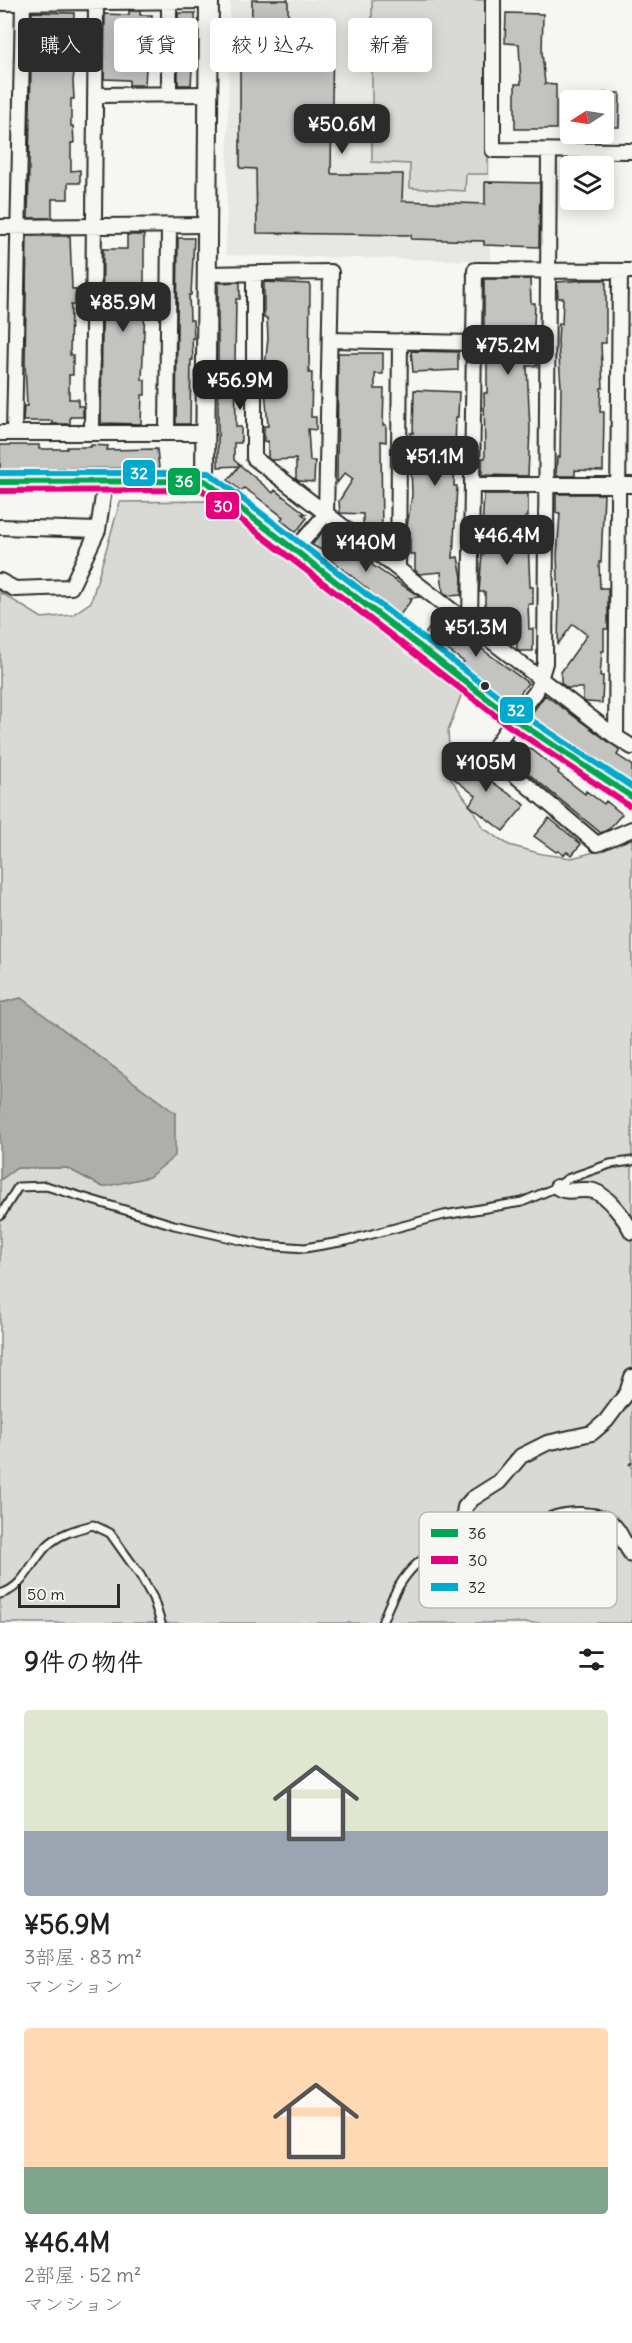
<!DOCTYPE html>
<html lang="ja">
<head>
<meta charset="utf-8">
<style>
	body { margin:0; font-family:Delius,"Klee One",sans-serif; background:#f2f2f2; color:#202124; height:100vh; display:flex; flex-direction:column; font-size:22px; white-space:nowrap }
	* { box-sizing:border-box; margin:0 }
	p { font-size:20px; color:#757577 }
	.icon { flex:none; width:33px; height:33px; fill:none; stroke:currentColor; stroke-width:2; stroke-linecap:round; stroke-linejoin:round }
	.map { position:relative; height:1623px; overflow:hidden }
	.panel { display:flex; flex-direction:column; background:#fff; flex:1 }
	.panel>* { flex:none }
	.guide { position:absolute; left:18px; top:18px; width:597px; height:54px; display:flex; gap:12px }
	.needle { width:39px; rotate:258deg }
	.tools { position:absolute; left:560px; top:90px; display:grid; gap:12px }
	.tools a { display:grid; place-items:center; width:54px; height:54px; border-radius:6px; background:#fff; box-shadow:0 3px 15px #0003; font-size:30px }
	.scale { position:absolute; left:18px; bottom:15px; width:102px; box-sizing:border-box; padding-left:6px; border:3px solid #2b2b2b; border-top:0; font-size:16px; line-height:21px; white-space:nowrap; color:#2b2b2b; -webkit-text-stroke:4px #f6f6f2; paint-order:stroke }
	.price { position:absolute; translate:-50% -51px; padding:0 14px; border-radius:12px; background:#2b2b2b; color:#fff; font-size:20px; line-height:39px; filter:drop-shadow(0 2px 3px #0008) }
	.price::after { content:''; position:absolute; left:50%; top:36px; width:18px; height:14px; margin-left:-9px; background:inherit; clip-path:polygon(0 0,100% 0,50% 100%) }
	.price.active { background:#222; color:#fff }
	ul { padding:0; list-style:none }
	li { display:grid; align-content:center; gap:12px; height:318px; padding:0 24px }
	li span { display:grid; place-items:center; height:186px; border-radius:6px; color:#555 }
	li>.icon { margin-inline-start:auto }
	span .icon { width:108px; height:108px; fill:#fffc; stroke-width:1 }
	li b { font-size:26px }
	h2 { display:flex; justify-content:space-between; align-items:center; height:72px; padding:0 24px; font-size:26px }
	.tag { padding:0 21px; border-radius:6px; background:#fff; box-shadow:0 3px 15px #0003; font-size:21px; line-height:54px }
	.tag.active { background:#2b2b2b; color:#fff }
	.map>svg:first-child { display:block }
</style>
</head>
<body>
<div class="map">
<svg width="632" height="1623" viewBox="0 0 632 1623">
	<rect width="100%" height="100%" fill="#f6f6f2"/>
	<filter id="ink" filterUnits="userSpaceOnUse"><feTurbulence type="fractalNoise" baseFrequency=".0167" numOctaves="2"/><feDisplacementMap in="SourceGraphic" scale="12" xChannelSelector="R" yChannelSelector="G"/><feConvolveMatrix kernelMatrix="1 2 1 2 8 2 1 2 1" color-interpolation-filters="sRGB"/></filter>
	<g filter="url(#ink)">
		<path fill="#e7e7e3" d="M230,0H491L490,261L226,255Z"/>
		<path fill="#d9d9d5" stroke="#828280" stroke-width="1.5" d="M372,0H488V174H466L465,191L410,188V164L372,162Z
			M211,501L462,693L448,731L451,779L470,805L483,828L509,845L542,854L572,858L602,850L632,839V1623H0V1180L17,1168H67L103,1187L175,1114L21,998L0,1003V592L42,618L72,615L91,602L120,502Z"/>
		<path fill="#aeaeab" stroke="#7a7a78" stroke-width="1.5" d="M21,998L175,1113V1156L149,1177L103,1187L67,1168H17L0,1180V1003Z"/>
		<path fill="#c3c3c0" stroke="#2b2b2b" stroke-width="1.5" d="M252,0H288V26L333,27L331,174H403L402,201L485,204V182L540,183L539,247L484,245V241L411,239V235L257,233L256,169L240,168V57H251Z
			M129,11H140V15H152V33H148L145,85H129V80L104,79L105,14L129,15Z
			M32,12L74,13L73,40H78L73,81L74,99H71V126H73L74,143H71V171L80,170V183H68V199H52V218H28Z
			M178,13H195L196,68L192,69L191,85H178Z
			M506,13L543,14L542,52L545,84L556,85V129H515V84H521L519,44L505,43Z
			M603,93H620L619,127H603Z
			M127,235H144V290H147L148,306H145L142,380H145V395H142L141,424L101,423L103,249H127Z
			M27,236H70L72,289H76L75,305H71L70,355H73V375H69V399H78V406H83V417H70V424H52V421H23L24,406H27L25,364Z
			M178,238H194L191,295H189L190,320H193L194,338H192L193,360H191L190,424H176Z
			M484,279H530L531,303H535L533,348H537V366H527L530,429L528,476L482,475V458H485L484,393H487V359L486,342H484Z
			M586,280H606V343H601L603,388H601L600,412H604L603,471L575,470V476H556L557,457H560L561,387L558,342L559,323L562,324L563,298H558L557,282Z
			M240,282V299H236L235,363L236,427H241V443H234V460L273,493L275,490L306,514H302L307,518L296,532L281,520L283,517L257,497L244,488L241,491L228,480L239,466L218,467V283Z
			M264,282L310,284L309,373H312L311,417H316V430L308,429L310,461H315L314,482L299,481L296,479V459L271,460L268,458V441L264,442V426H268L264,377L268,338L267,318H264Z
			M411,351L458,352V370L413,372Z
			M338,353H383V374H375V389H384L383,425H386V442L381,441L382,538H373L363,531V514L340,513L339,501L353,479L345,473L337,483Z
			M414,390L459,392L458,417H456L454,486H457L453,558L458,557L462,577L461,595L448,596L443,592L441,572L419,574L415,570V554H410V532H407V527L412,495L410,433H413Z
			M0,445H39V449H67V447H91V445L108,446L107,450L157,449L159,468L0,469Z
			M484,494H528V517H525V542H528L530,587H533V604H528L529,629H533V651H519L517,649L516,627L485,625V592H479L482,554H484V530L482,529Z
			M556,494H604L601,562H599L600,588H608V629H604V651H602L600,676H603L602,703L586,702L583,700V688H567L561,683V672L587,635L573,624L558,644L559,600L557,556L560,513H556Z
			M324,530L340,543V539L357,549L356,552L373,563L372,565L420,597L410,598L412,599L400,615L368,592L369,590L330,559L332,556L312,545Z
			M439,615L472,637L470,639L486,652L528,683L514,702L475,674L462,663L464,662L425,634Z
			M545,695L620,750L617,755L632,765V784L530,716Z
			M511,739L527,751L530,748L559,771L558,773L585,794L586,791L604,804L606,801L622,814L609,829L601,833L502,752Z
			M463,749L471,756L469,758L485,770H489L491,781L525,805L503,831L469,805L476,796L453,778L459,771L451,765Z
			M549,818L581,844L572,855L567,852L563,855L559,851L556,852L534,836Z"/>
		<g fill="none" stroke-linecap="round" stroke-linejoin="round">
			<g stroke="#2b2b2b" stroke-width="11">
				<path id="service" d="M0,1216L18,1187L46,1186L174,1225L262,1245L305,1248L346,1241L444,1215L522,1202L557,1187L567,1179L610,1164L632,1161
					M0,1594C24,1588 30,1563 46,1547C58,1534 77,1529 93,1525L110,1533L140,1575L153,1598L161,1623
					M382,1623C392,1595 412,1552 447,1552C464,1552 489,1563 505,1569L514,1562"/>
			</g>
			<g stroke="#2b2b2b" stroke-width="18">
				<path id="minor" d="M493,0V150L632,151
					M169,2V94
					M0,3L209,1
					M96,95L208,94
					M549,151L545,663L536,692L514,719L490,754L597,844L632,829
					M0,227L207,225
					M254,273V458L616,737L632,747
					M207,274L331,272L326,514L294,551
					M330,340L474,343
					M0,433H205
					M14,433L23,3
					M92,433L96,2
					M167,433L169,226
					M472,485H632
					M0,527L98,530
					M398,569L400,341
					M0,581L15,589L71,587L98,530L105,483
					M470,625L475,270L632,271
					M616,737L620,271
					M557,1187C567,1195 582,1187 594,1191C607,1195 626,1220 632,1232
					M632,1377L627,1393L606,1421L592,1433L547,1443L521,1456L499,1482L472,1499L465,1507L463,1520L468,1530L514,1562C533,1532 541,1514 581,1515C590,1516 601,1516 608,1521C621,1529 623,1544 632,1555"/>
			</g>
			<g stroke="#2b2b2b" stroke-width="22">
				<path id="tertiary" d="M205,481L209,0
					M0,482L205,481L514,719L614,787L632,797"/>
			</g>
			<path stroke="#2b2b2b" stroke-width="2" stroke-dasharray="6 4.5" stroke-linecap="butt" d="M629,1465L632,1462"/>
			<use href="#service" stroke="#f6f6f2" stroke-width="7"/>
			<use href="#minor" stroke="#f6f6f2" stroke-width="14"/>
			<use href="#tertiary" stroke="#f6f6f2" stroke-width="18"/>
			<g stroke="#f6f6f2" stroke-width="10">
				<path id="bus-1" d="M0,482L205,481L514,719L632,797"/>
			</g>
			<g stroke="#f6f6f2" stroke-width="10">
				<path id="bus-2" d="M0,491L202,490L509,726L628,805"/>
			</g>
			<g stroke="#f6f6f2" stroke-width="10">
				<path id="bus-3" d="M0,473H209L519,712L632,787"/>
			</g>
			<use href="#bus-1" stroke="#00a651" stroke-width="6"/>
			<use href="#bus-2" stroke="#e5007d" stroke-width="6"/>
			<use href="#bus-3" stroke="#00a9ce" stroke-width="6"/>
		</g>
	</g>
	<circle fill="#2b2b2b" stroke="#f6f6f2" stroke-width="2" cx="485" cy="686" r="5"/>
	<rect x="419" y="1512" width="198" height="96" rx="9" fill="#f6f6f2" stroke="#b9b9b6" stroke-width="1.5"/>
	<rect x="431" y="1529" width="27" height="8" fill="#00a651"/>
	<rect x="431" y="1556" width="27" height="8" fill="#e5007d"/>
	<rect x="431" y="1583" width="27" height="8" fill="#00a9ce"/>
	<g font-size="16" fill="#2b2b2b">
		<text x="468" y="1539">36</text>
		<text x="468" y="1566">30</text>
		<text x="468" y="1593">32</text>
	</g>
	<g stroke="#f6f6f2" stroke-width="2">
		<rect x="122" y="459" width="34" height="28" rx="6" fill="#00a9ce"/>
		<rect x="167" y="467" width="34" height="29" rx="6" fill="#00a651"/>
		<rect x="205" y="491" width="35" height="29" rx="6" fill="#e5007d"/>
		<rect x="499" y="696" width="35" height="28" rx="6" fill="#00a9ce"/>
	</g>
	<g font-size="16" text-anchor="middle" font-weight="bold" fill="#fff">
		<text x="139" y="479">32</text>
		<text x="184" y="487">36</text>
		<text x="223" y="512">30</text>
		<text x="516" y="716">32</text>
	</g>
</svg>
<div class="tools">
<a><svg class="needle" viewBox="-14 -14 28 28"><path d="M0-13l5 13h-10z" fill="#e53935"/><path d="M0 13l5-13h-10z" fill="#757577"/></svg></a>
<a><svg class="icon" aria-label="layers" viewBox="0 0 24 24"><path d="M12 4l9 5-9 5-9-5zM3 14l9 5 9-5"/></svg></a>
</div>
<div class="scale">50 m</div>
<b class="price" style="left:342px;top:155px">¥50.6M</b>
<b class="price" style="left:123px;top:333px">¥85.9M</b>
<b class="price" style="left:508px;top:376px">¥75.2M</b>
<b class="price active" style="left:240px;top:411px">¥56.9M</b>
<b class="price" style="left:435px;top:487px">¥51.1M</b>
<b class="price" style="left:507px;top:566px">¥46.4M</b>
<b class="price" style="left:366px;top:573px">¥140M</b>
<b class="price" style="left:476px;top:658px">¥51.3M</b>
<b class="price" style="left:486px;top:793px">¥105M</b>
<div class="guide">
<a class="tag active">購入</a>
<a class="tag">賃貸</a>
<a class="tag">絞り込み</a>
<a class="tag">新着</a>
</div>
</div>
<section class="panel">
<h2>9件の物件<svg class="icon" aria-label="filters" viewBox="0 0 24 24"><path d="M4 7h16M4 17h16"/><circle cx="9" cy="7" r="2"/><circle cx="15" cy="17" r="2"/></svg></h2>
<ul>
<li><span style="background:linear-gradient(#dfe7d0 65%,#9aa5b1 0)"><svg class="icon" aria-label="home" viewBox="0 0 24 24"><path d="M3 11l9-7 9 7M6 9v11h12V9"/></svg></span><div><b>¥56.9M</b><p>3部屋 · 83 m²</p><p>マンション</p></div></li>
<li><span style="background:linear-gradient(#ffd9b3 75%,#7fa58c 0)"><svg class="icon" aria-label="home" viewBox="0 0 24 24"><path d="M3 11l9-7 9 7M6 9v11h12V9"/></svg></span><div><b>¥46.4M</b><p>2部屋 · 52 m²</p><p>マンション</p></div></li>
</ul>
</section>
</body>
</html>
